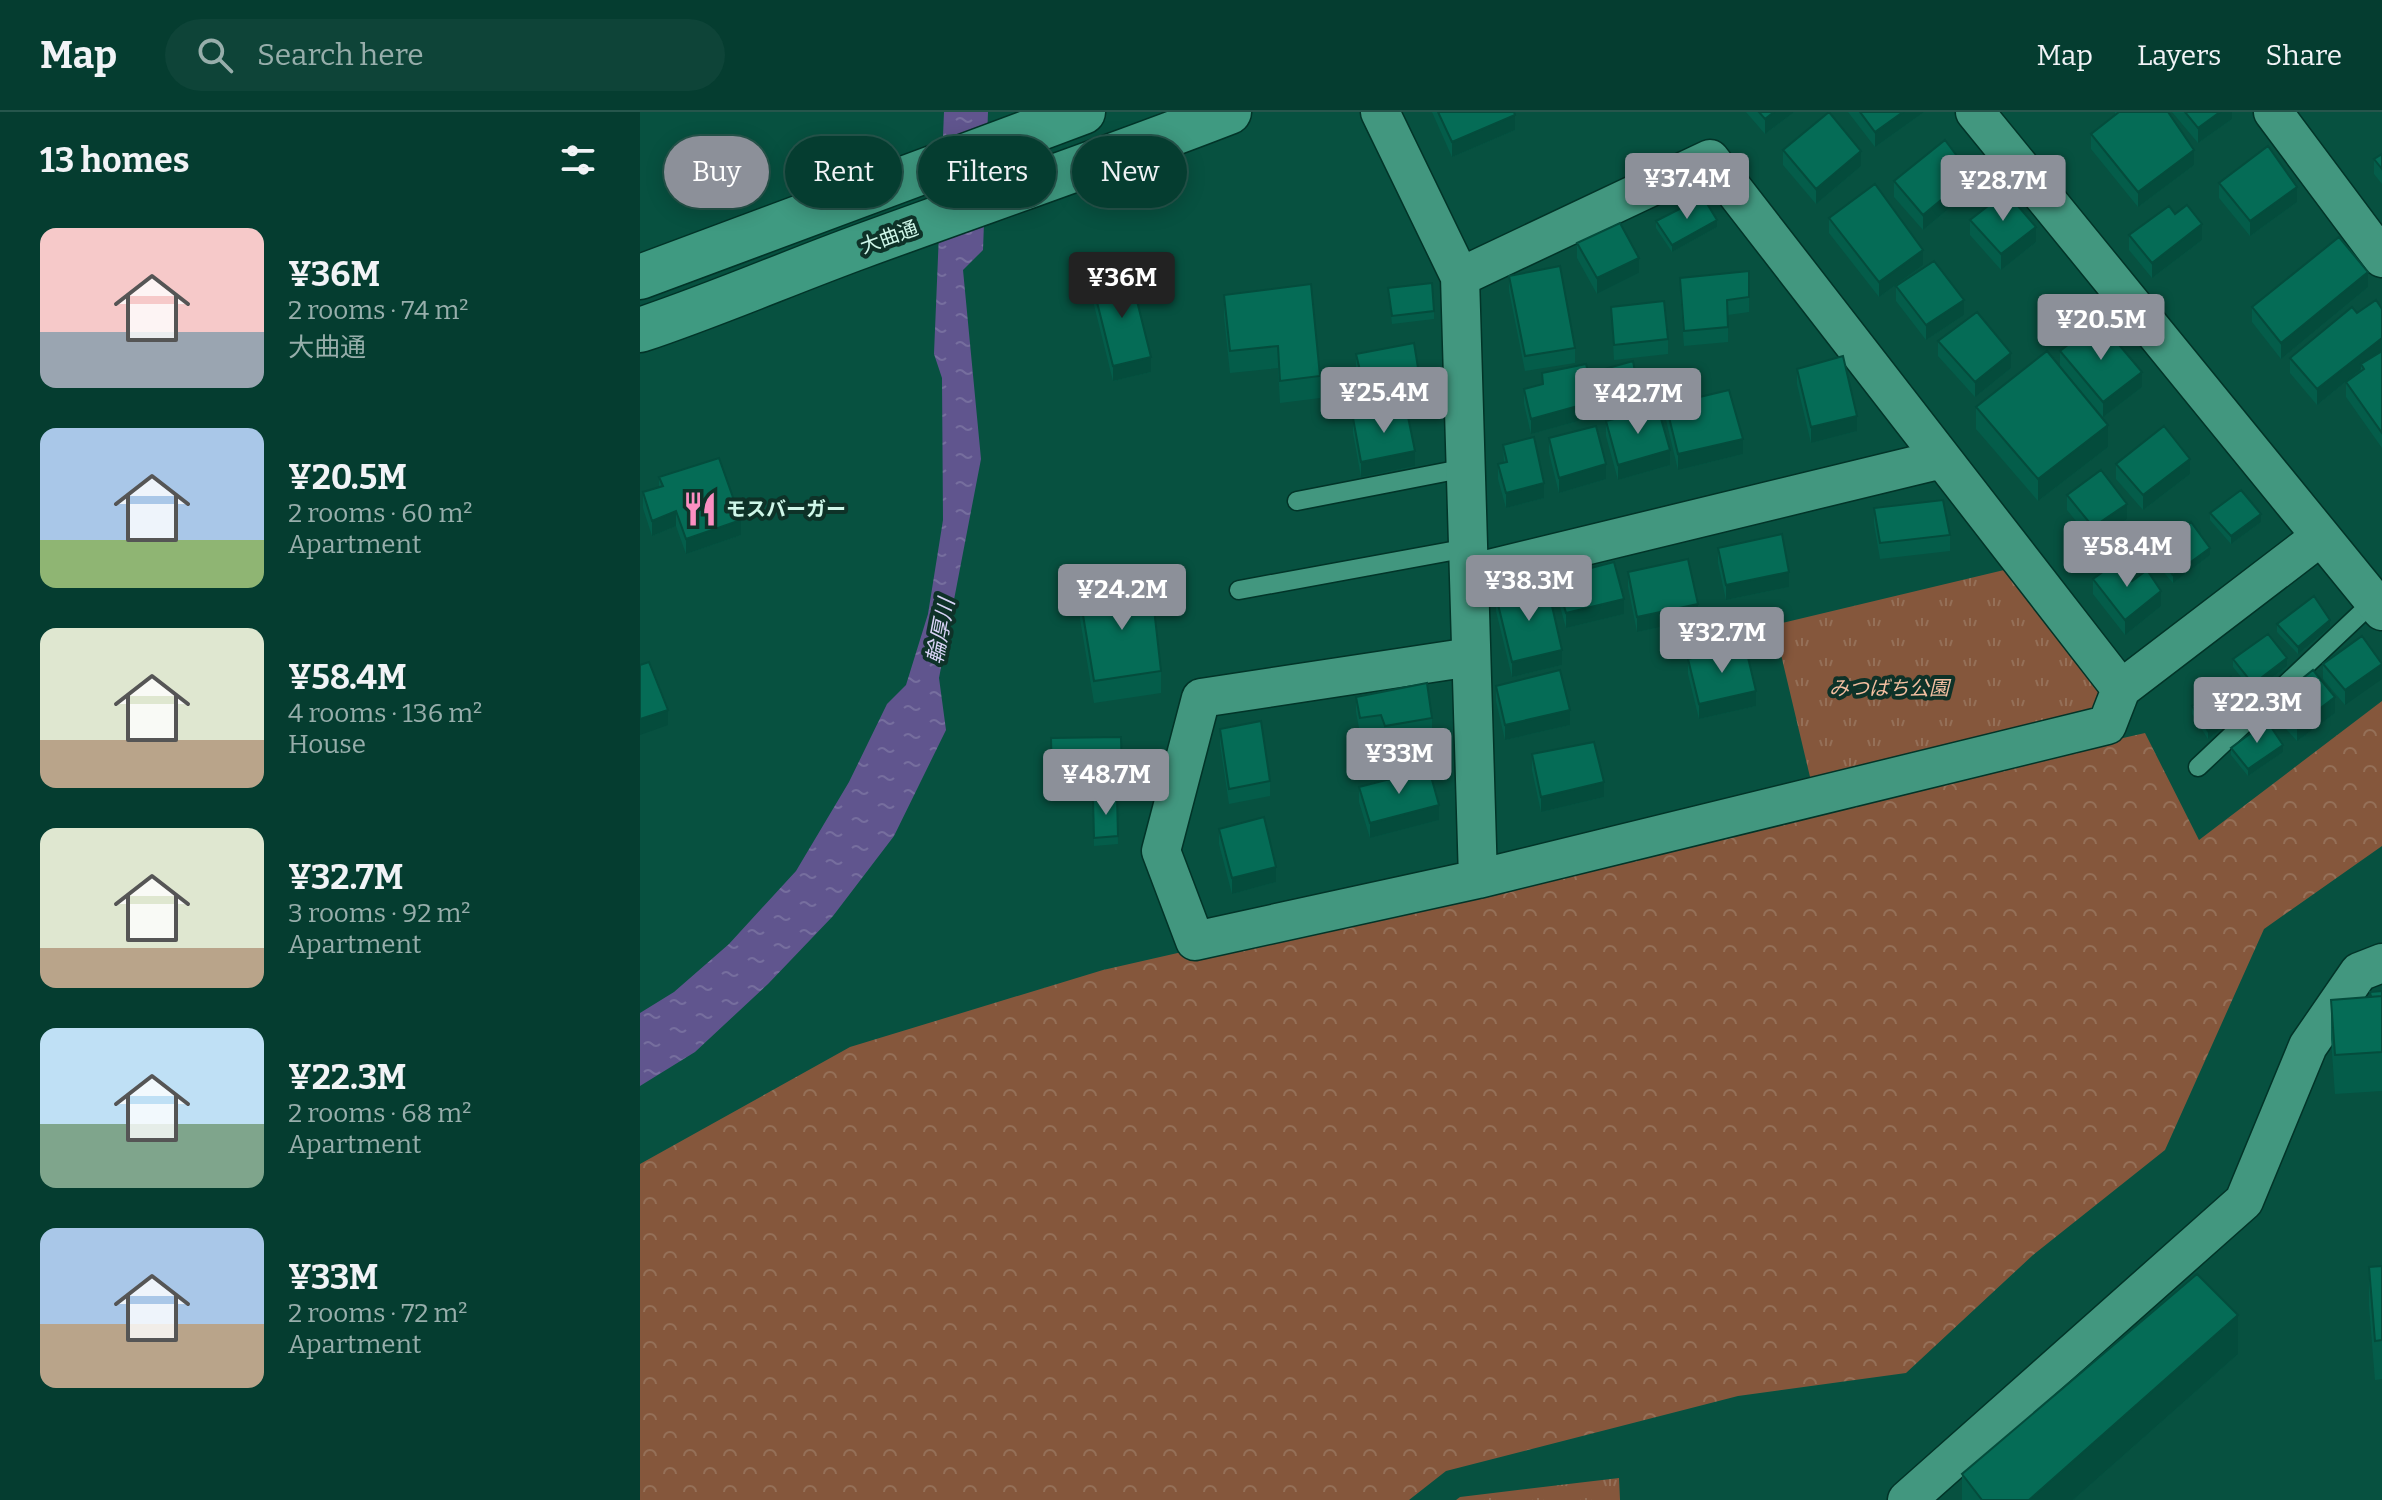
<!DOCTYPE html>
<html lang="en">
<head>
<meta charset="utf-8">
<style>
	body { margin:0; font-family:Bitter,"Noto Sans JP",serif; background:#0e4438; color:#f1f3f6; height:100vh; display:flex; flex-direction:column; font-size:30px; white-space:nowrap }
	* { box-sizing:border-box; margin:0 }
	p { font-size:26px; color:#97aeab }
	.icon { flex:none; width:44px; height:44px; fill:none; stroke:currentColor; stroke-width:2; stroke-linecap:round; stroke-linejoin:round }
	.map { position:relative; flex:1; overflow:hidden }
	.panel { display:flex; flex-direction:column; background:#053d30; width:640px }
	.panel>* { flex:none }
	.banner { position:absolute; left:24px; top:24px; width:760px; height:72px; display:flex; gap:16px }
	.price { position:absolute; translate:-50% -68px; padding:0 18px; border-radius:8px; background:#8c9099; color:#fff; font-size:26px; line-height:52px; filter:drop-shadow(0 2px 4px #0008) }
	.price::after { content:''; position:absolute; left:50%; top:48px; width:24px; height:18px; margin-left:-12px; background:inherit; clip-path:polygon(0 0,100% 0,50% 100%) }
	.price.active { background:#222; color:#fff }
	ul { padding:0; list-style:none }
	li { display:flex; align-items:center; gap:24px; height:200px; padding:0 40px }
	li span { display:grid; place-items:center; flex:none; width:224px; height:160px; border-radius:16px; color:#555 }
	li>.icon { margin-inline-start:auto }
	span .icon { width:96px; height:96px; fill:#fffc; stroke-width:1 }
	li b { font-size:34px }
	h2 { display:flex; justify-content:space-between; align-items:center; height:96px; padding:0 40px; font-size:34px }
	.tag { padding:0 28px; border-radius:36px; background:#053d30; box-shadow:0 4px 20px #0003,0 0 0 2px #26564c; font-size:28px; line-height:72px }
	.tag.active { background:#8c9099; color:#fff }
	header { display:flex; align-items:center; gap:48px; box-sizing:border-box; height:112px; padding:0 40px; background:#053d30; border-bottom:2px solid #26564c }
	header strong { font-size:38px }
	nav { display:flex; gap:44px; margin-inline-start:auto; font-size:28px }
	.search { width:560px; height:72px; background:#0e4438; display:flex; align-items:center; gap:20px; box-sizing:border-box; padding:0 28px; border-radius:44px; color:#97aeab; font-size:30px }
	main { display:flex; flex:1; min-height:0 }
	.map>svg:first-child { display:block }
</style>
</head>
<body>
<header>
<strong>Map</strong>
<div class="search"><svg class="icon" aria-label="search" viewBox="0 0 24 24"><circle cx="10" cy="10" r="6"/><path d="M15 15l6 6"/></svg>Search here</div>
<nav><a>Map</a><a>Layers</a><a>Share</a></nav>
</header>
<main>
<section class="panel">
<h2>13 homes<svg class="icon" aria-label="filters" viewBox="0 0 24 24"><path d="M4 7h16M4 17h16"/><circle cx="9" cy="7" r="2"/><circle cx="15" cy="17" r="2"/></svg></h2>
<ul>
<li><span style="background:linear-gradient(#f6c9c9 65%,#9aa5b1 0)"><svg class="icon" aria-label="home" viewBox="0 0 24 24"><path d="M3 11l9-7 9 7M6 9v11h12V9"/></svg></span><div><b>¥36M</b><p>2 rooms · 74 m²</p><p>大曲通</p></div></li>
<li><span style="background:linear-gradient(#a9c7e8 70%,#8fb573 0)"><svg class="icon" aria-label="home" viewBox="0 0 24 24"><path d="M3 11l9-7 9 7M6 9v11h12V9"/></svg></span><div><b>¥20.5M</b><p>2 rooms · 60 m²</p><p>Apartment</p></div></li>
<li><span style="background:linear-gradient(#dfe7d0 70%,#b9a48a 0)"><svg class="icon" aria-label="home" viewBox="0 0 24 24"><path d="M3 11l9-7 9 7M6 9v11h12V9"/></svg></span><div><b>¥58.4M</b><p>4 rooms · 136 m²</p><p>House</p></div></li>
<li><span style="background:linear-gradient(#dfe7d0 75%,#b9a48a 0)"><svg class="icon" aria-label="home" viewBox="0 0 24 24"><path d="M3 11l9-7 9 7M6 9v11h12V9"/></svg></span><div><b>¥32.7M</b><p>3 rooms · 92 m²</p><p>Apartment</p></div></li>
<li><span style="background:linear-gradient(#bfe0f5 60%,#7fa58c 0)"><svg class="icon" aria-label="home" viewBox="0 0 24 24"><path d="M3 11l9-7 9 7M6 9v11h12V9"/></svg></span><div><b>¥22.3M</b><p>2 rooms · 68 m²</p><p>Apartment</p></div></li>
<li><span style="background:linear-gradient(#a9c7e8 60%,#b9a48a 0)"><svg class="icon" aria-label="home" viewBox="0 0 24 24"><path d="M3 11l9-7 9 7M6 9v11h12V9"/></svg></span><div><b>¥33M</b><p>2 rooms · 72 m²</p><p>Apartment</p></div></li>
</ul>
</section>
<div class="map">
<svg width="1742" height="1388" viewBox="0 0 1742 1388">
	<defs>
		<pattern id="forest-crowns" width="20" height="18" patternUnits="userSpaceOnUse" patternTransform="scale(2)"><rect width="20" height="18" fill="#85573c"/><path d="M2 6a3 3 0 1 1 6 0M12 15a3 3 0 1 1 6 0" fill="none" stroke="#957058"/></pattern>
		<pattern id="park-tufts" width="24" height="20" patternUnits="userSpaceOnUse" patternTransform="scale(2)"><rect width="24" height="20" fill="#85573c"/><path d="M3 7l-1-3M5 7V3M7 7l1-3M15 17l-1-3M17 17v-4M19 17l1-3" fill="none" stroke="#957058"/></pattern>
		<pattern id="water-ripples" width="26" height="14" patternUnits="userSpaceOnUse" patternTransform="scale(2)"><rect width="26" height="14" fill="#60558e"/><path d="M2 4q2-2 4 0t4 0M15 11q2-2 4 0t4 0" fill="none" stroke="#766e9e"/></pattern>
	</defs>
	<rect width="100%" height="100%" fill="#075140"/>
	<path fill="url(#forest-crowns)" d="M1742,589V734L1624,817L1525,1038L1393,1143L1266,1261L1098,1284L806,1359L769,1388H0V1052L210,935L463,858L1505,621L1559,728Z"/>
	<path fill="url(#park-tufts)" d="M1385,453L1481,577L1467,613L1175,686L1134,513Z
		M979,1366L980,1388H816L820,1385Z"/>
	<path fill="url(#water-ripples)" d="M304,0H348L343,138L323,158L341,347L299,566L306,618L254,724L193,804L128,872L55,940L0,974V901L34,880L89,832L156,759L209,670L247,592L266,573L288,502L303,408L302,266L294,242Z"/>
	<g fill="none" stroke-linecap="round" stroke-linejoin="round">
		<g stroke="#023428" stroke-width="21">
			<path id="lane" d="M657,389L826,356
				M599,478L828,436
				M1558,655L1734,489"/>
		</g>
		<g stroke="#023428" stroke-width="41">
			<path id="street" d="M740,0L820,165
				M1335,0L1742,499
				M1633,0L1742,146
				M829,462L1302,347
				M831,545L561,586L521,739L555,829L838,767L1467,613L1481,577L1680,425
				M838,767L820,165L1070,47L1481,577
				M1267,1388L1604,1089L1668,934L1719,860L1742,851"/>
		</g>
		<g stroke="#023428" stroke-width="47">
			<path id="secondary" d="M0,165L443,0
				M0,218C75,193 148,161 222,134C345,89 468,47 589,0"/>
		</g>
		<use href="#lane" stroke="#42977f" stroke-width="18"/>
		<use href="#street" stroke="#42977f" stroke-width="38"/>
		<use href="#secondary" stroke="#3f9a81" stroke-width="44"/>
	</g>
	<path fill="#045d4a" d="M792,0H874L875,18L812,45Z
		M1106,0H1154L1125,22Z
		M1208,0H1284L1235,35Z
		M1475,0H1528L1554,53L1498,95L1451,37V22L1475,3Z
		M1532,0H1592V7L1558,31Z
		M1143,38L1221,54L1176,92L1143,53Z
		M1742,42V72L1734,62V47Z
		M1254,69L1331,78L1283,118L1254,85Z
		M1579,71L1657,90L1610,124L1579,86Z
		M1535,102L1562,128L1512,166L1489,138V123Z
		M1189,106L1283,153L1239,185L1189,121Z
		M1330,108L1396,130L1361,158L1330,123Z
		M1016,109L1077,115L1032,140L1016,116Z
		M937,131L999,161L957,182L937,146Z
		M1109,159V200L1088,203V230L1044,234L1040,182V166Z
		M869,164L935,236V251L885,259L869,179Z
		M452,170L511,260L473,269L452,185Z
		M1256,174L1324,203L1286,228L1256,189Z
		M1728,175L1641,247L1612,210V195Z
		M748,176L794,199V207L752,212Z
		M584,183L680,264V286L640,291L638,256L590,261L584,205Z
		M971,195L1028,227V242L974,248Z
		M1742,197V336L1706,285V270L1721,259V257L1677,293L1650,261V246L1717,201Z
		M1298,229L1371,256L1335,285L1298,244Z
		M1420,239L1502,275L1463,305L1439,277L1468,335L1398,389L1336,317V295L1420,253Z
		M716,242L780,268V283L725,294L716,258Z
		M1157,257L1217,319L1171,331L1157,272Z
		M961,258L999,289L982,293L980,285L967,288L961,266Z
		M902,261L956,304L891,322L884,292V277L902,272Z
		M1026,293L1103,342L1038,358L1026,308Z
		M713,306L775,354L721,365L713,321Z
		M966,309L1030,353L978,368L966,324Z
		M909,326L966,367L919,381L909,341Z
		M863,333L904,386L866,396L858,367V352L864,351Z
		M1476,352L1550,362L1503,398L1476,367Z
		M19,365L101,423L46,442L36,414L12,424L3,396V380L19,375Z
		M1427,383L1487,407L1453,430L1427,398Z
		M1234,396L1310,423V439L1240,447L1234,412Z
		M1570,401L1621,410L1591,432L1570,408Z
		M1078,436L1149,475L1086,488L1078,451Z
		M1512,439L1570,443L1533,471L1512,447Z
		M988,460L1058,507L997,520L988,475Z
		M916,465L984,502L926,516L916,480Z
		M1453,467L1492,469L1521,494L1485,523L1453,482Z
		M856,484L922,553L872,565L856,499Z
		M440,485L521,559V581L454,591L440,507Z
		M1637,512L1690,515L1658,542L1637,520Z
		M1722,524L1705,593L1683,567V552Z
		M1048,547L1116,594L1059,607L1048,562Z
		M1593,547L1647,554L1613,580L1593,555Z
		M856,574L930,613L865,628L856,589Z
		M716,585L792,606V621L745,629L741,618L720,621L716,600Z
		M1634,589L1695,601L1657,629L1634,604Z
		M1552,594L1605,597L1568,627L1552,602Z
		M580,617L630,669V684L589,692L580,632Z
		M481,625L482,682L412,683L411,626Z
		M1591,636L1643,640L1608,664L1591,643Z
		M892,642L964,685L901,700L892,658Z
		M719,675L799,708L730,726L719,690Z
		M477,684L478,732L454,734L453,687Z
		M579,717L636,770L592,782L579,732Z
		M1742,879V979L1695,982L1691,927V888L1730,885Z
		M1742,1154V1267L1735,1268L1729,1194V1155Z
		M1598,1242L1433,1388H1322V1362Z"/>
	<path fill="#044c3c" d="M1134,0H1154L1125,22V7Z
		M1263,0H1284L1235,35V20Z
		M1580,0H1592V7L1558,31V16Z
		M875,3V18L812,45V30Z
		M1554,38V53L1498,95V80Z
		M1221,39V54L1176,92V77Z
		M1331,63V78L1283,118V103Z
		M1657,75V90L1610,124V109Z
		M1077,108V115L1032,140V133Z
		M1562,112V128L1512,166V151Z
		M1396,115V130L1361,158V142Z
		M1283,138V153L1239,185V170Z
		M999,146V161L957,182V166Z
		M1728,160V175L1641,247V231Z
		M1324,188V203L1286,228V213Z
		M1742,226V241L1721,252V257L1677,293V277Z
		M1371,241V256L1335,285V270Z
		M511,245V260L473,269V254Z
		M1502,260V275L1463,305V290Z
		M980,278V285L967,288V281Z
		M999,281V289L982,293V285Z
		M956,289V304L891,322V307Z
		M1217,304V319L1171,331V315Z
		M1468,313V335L1398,389V367Z
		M1103,327V342L1038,358V342Z
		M1030,338V353L978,368V353Z
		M775,339V354L721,365V350Z
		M1550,347V362L1503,398V383Z
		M966,352V367L919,381V366Z
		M904,371V386L866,396V381Z
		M1487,392V407L1453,430V415Z
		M36,399V414L12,424V409Z
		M1621,402V410L1591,432V424Z
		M101,408V423L46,442V427Z
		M1570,436V443L1533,471V463Z
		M1149,460V475L1086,488V473Z
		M1521,479V494L1485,523V508Z
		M984,487V502L926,516V501Z
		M1058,492V507L997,520V505Z
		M1690,508V515L1658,542V535Z
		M922,538V553L872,565V550Z
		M1647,546V554L1613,580V572Z
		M1742,552V567L1705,593V578Z
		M1116,579V594L1059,607V592Z
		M1695,585V601L1657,629V614Z
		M1605,590V597L1568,627V619Z
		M28,598V613L0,623V607Z
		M930,598V613L865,628V613Z
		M1643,633V640L1608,664V657Z
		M964,670V685L901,700V685Z
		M799,693V708L730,726V711Z
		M636,755V770L592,782V766Z
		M1598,1203V1242L1433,1388H1389Z"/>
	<path fill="#056c56" stroke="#044c3c" stroke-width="2" d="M798,0H874L875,3L812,30Z
		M1119,0H1134L1125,7Z
		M1189,0L1221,39L1176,77L1143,38Z
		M1220,0H1263L1235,20Z
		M1479,0H1528L1554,38L1498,80L1451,22Z
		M1545,0H1580L1558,16Z
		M1305,28L1331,63L1283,103L1254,69Z
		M1628,34L1657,75L1610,109L1579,71Z
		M1742,42V57L1734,47Z
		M1235,72L1283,138L1239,170L1189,106Z
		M1366,80L1396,115L1361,142L1330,108Z
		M1063,85L1077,108L1032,133L1016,109Z
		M1547,93L1562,112L1512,151L1489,123L1529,94L1535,102Z
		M980,111L999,146L957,166L937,131Z
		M1699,125L1728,160L1641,231L1612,195Z
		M1294,149L1324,188L1286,213L1256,174Z
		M920,154L935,236L885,244L869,164Z
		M1109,159V185L1087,188L1088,215L1044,219L1040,166Z
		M490,161L511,245L473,254L452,170Z
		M792,171L794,199L752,204L748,176Z
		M671,172L680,264L640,269L638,234L590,239L584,183Z
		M1736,188L1742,197V226L1677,277L1650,246L1712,195L1717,201Z
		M1024,189L1028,227L974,233L971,195Z
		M1337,200L1371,241L1335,270L1298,229Z
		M1459,209L1502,260L1463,290L1420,239Z
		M774,231L780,268L725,279L716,242Z
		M1407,239L1468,313L1398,367L1336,295Z
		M1742,239V321L1706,270L1724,257L1721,252Z
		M1203,244L1217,304L1171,315L1157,257Z
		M993,249L999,281L982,285L980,278L967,281L961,258Z
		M946,252L956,289L891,307L884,277L903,272L902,261Z
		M1089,278L1103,327L1038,342L1026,293Z
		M766,295L775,339L721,350L713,306Z
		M1018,296L1030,338L978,353L966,309Z
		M956,314L966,352L919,366L909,326Z
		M1524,314L1550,347L1503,383L1476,352Z
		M894,325L904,371L866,381L858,352L867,350L863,333Z
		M79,346L101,408L46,427L36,399L12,409L3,380L23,374L19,365Z
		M1461,358L1487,392L1453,415L1427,383Z
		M1601,378L1621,402L1591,424L1570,401Z
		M1303,388L1310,423L1240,431L1234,396Z
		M1551,410L1570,436L1533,463L1512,439Z
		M1142,422L1149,460L1086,473L1078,436Z
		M1048,447L1058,492L997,505L988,460Z
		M1478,449L1492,469L1507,458L1521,479L1485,508L1453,467Z
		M974,450L984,487L926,501L916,465Z
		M511,470L521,559L454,569L440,485Z
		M907,472L922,538L872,550L856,484Z
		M1674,484L1690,508L1658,535L1637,512Z
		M1628,522L1647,546L1613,572L1593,547Z
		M1722,524L1742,552L1705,578L1683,552Z
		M1105,533L1116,579L1059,592L1048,547Z
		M9,550L28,598L0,607V553Z
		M920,558L930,598L865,613L856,574Z
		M1673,558L1695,585L1657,614L1634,589Z
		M1591,565L1605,590L1568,619L1552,594Z
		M787,571L792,606L745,614L741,603L720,606L716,585Z
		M621,609L630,669L589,677L580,617Z
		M1627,609L1643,633L1608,657L1591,636Z
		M481,625L482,666L412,668L411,626Z
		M954,630L964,670L901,685L892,642Z
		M789,657L799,693L730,711L719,675Z
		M477,684L478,724L454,726L453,687Z
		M624,705L636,755L592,766L579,717Z
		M1742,879V884L1731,885L1730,880Z
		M1742,884V940L1695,943L1691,888Z
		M1742,1154V1228L1735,1229L1729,1155Z
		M1557,1162L1598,1203L1389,1388H1342L1322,1362Z"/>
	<defs>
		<g id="restaurant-bare" transform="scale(2.76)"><path d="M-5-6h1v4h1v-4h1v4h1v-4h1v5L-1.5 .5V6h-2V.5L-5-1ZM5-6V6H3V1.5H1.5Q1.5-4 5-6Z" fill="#fc8fc2" stroke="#0e3228" stroke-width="2.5" paint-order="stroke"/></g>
	</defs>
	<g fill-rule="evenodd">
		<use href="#restaurant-bare" x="60" y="397"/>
	</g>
	<g text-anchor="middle" stroke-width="8" stroke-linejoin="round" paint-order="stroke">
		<g font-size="20" fill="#cff7e9" stroke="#0e3228">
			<text transform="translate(249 125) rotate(-20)" y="7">大曲通</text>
		</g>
		<g font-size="20" font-weight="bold" fill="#cff7e9" stroke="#0e3228" text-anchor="start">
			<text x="86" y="404">モスバーガー</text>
		</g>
		<g font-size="20" font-style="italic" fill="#f3bfa1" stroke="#0e3228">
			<text x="1249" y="583">みつばち公園</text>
		</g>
		<g font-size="22" font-style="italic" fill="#d8d3f6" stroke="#0e3228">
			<text transform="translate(300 519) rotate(-79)" y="8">輪厚川</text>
		</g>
	</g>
</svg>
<b class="price" style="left:1047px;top:109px">¥37.4M</b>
<b class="price" style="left:1363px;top:111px">¥28.7M</b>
<b class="price active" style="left:482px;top:208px">¥36M</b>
<b class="price" style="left:1461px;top:250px">¥20.5M</b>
<b class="price" style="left:744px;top:323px">¥25.4M</b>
<b class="price" style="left:998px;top:324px">¥42.7M</b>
<b class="price" style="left:1487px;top:477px">¥58.4M</b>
<b class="price" style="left:889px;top:511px">¥38.3M</b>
<b class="price" style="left:482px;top:520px">¥24.2M</b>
<b class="price" style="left:1082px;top:563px">¥32.7M</b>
<b class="price" style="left:1617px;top:633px">¥22.3M</b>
<b class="price" style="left:759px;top:684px">¥33M</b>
<b class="price" style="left:466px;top:705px">¥48.7M</b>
<div class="banner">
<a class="tag active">Buy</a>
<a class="tag">Rent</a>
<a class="tag">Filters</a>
<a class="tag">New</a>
</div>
</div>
</main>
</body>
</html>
